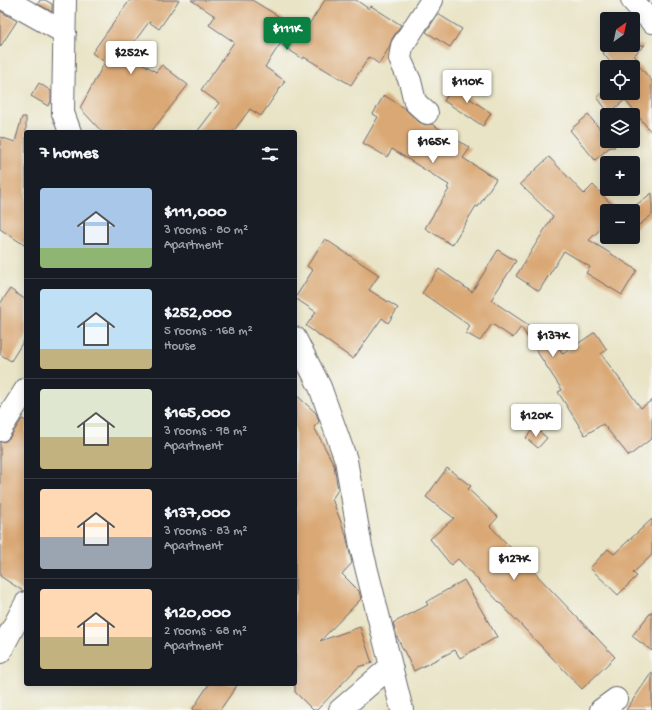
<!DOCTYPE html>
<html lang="en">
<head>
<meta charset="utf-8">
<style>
	body { margin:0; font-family:"Gochi Hand",sans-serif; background:#242831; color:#f1f3f6; height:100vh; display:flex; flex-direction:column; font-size:15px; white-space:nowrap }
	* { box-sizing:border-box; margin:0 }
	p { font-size:13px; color:#9ea1a6 }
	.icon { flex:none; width:22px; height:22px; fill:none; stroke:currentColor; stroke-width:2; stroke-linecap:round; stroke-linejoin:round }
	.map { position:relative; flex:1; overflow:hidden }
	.panel { position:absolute; left:24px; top:130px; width:273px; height:556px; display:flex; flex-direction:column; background:#171b24; border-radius:4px; box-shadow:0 2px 10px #0003 }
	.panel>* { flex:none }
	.needle { width:26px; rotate:33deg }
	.fabs { position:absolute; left:600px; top:12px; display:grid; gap:8px }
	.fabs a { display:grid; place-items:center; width:40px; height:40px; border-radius:4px; background:#171b24; box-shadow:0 2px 10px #0003; font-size:20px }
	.price { position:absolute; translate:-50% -34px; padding:0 9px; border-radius:4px; background:#fff; color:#222; font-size:13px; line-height:26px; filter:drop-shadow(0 1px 2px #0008) }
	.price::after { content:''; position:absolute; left:50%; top:24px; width:12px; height:9px; margin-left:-6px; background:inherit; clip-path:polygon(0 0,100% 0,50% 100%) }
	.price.selected { background:#0b8043; color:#fff }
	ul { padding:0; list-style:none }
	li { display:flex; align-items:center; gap:12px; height:100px; padding:0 16px }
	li+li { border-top:1px solid #363941 }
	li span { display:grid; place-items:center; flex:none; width:112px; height:80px; border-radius:4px; color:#555 }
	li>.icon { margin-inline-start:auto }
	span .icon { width:48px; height:48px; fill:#fffc; stroke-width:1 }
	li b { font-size:17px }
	h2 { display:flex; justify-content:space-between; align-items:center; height:48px; padding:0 16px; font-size:17px }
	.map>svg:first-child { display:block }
</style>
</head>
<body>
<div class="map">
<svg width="652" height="710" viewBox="0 0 652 710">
	<rect width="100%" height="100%" fill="#f6f6f2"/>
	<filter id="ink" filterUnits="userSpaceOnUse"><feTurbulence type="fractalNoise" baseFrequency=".025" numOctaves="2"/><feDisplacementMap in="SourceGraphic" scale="8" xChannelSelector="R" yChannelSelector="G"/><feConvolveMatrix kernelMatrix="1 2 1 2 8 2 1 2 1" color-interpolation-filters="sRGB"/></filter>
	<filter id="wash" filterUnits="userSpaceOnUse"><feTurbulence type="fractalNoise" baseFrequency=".012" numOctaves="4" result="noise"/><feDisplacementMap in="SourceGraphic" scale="16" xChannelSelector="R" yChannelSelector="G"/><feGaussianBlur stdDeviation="0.9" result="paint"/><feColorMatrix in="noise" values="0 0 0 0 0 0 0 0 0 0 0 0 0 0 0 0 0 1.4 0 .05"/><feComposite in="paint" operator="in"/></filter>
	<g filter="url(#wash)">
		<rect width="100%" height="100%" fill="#e9e4c6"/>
		<g id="blocks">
			<path fill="#daa875" d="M40,0H45L52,4V12L38,4Z
				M130,0H179L159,29L149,22L126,53L156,72L162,65L188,85L151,132H102L80,108L105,62L92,53Z
				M191,0H252L304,32L325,0H356L369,9L371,6L401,25L392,39L389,48L379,64L369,57L351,85L304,57L303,59L280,44L265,67L285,81L261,116L250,109L233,132H197L219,103L201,90L213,72H214L234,42L209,25L215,16Z
				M0,11L17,21L0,47Z
				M438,14L462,29L450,47L426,32Z
				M612,45H645L634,55L637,59L635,61L652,81V133L625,100L609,113L597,97L607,89V93H633V67H614L603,53Z
				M456,82L469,90L466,96L491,113L483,126L444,101Z
				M39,83L51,91V101L48,106L31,96Z
				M384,95L404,108L419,122L425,125L432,124L470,148L463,158L496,179L478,207L476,206L452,245L425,228L449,189L447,188L449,185L392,149L387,157L363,143L378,117L373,114Z
				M588,115L607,137V141H610L615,147H610L595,160L570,130Z
				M22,117H26V246L0,229V137L15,142Z
				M549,157L584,194L593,185L618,211H607V223L589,240L637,270L622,295L586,273L590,267L564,251L539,291L516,276L553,216L520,184Z
				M652,193V215L635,228L633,225V211H628Z
				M325,239L379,275L369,290L398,308L388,323L382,318L353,359L306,326L316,312L295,298L313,270L307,266Z
				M498,250L516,261L491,300L542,334L547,330L563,354L595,332L607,350L601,354L641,408L652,400V438L629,456L603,424L585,435L558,392L562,390L521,327L513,338L492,324L480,341L466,333L470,326L422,293L439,269L472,292Z
				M10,289L26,300V337L11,361L0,354V304Z
				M295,394L316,413L319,422L314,427L334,465L338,490L332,499L346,535L352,563L342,574L359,591L361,599L320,641L360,627L372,663L358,667L317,710H313L295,692Z
				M22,419L26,421V591H23L0,576V442L6,441L10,437Z
				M534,427L547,438L538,448L526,438Z
				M447,468L471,486L468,489L498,517L490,526L615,657L582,689L458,559L451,565L430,539L454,518L426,497Z
				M652,519V555L633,573L637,576L618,595L590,568L608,549L614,554Z
				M464,580L497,637L460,658L455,650L414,671L397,637L393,623L428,605L426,602Z
				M652,611V651L632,636Z
				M652,672V710H626Z
				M209,684H238L220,710H192Z"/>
		</g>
	</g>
	<g filter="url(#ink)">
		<use href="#blocks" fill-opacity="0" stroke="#68666c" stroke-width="1"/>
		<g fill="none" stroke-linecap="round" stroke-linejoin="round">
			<g stroke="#68666c" stroke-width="24">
				<path id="minor" d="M6,0L65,33
					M65,0L63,113L70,132
					M632,0L652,22
					M427,113L415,102L410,81L400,59L402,46L432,0
					M295,338L320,387L346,460L361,547L402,710
					M0,430L26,389
					M0,652L26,603
					M340,710L391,666
					M601,710L616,699"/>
			</g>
			<use href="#minor" stroke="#fff" stroke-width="22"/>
		</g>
	</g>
</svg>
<div class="fabs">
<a><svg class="needle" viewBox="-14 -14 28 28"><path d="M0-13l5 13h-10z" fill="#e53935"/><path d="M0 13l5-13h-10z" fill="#9ea1a6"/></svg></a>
<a><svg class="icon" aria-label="locate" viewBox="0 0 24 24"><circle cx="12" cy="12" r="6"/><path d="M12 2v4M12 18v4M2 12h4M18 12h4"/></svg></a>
<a><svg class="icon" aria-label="layers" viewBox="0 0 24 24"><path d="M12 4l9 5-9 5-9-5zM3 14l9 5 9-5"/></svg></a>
<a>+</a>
<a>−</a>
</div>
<b class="price selected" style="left:287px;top:51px">$111K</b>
<b class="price" style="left:131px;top:75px">$252K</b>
<b class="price" style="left:467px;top:104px">$110K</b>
<b class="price" style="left:433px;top:164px">$165K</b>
<b class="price" style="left:553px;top:358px">$137K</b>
<b class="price" style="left:536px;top:438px">$120K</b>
<b class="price" style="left:514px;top:581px">$127K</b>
<section class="panel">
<h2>7 homes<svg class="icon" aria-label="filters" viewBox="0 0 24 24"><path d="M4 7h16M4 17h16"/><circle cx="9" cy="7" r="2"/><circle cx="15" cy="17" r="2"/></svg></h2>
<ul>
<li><span style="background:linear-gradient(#a9c7e8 75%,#8fb573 0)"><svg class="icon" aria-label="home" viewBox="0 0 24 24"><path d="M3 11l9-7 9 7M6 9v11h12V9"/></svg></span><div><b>$111,000</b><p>3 rooms · 80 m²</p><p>Apartment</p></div></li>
<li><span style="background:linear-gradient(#bfe0f5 75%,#c2b280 0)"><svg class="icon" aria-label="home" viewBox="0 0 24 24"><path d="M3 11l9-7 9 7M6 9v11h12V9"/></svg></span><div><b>$252,000</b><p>5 rooms · 168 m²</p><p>House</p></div></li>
<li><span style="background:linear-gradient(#dfe7d0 60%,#c2b280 0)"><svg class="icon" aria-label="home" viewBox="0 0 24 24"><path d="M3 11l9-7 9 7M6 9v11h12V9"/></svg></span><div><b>$165,000</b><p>3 rooms · 98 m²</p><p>Apartment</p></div></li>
<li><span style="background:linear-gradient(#ffd9b3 60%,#9aa5b1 0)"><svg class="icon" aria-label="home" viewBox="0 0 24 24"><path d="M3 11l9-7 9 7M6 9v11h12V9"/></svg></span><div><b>$137,000</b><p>3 rooms · 83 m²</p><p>Apartment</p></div></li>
<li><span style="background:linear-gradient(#ffd9b3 60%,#c2b280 0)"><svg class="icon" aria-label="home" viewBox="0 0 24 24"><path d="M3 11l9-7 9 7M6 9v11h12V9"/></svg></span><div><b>$120,000</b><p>2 rooms · 68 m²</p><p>Apartment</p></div></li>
</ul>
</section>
</div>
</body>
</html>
